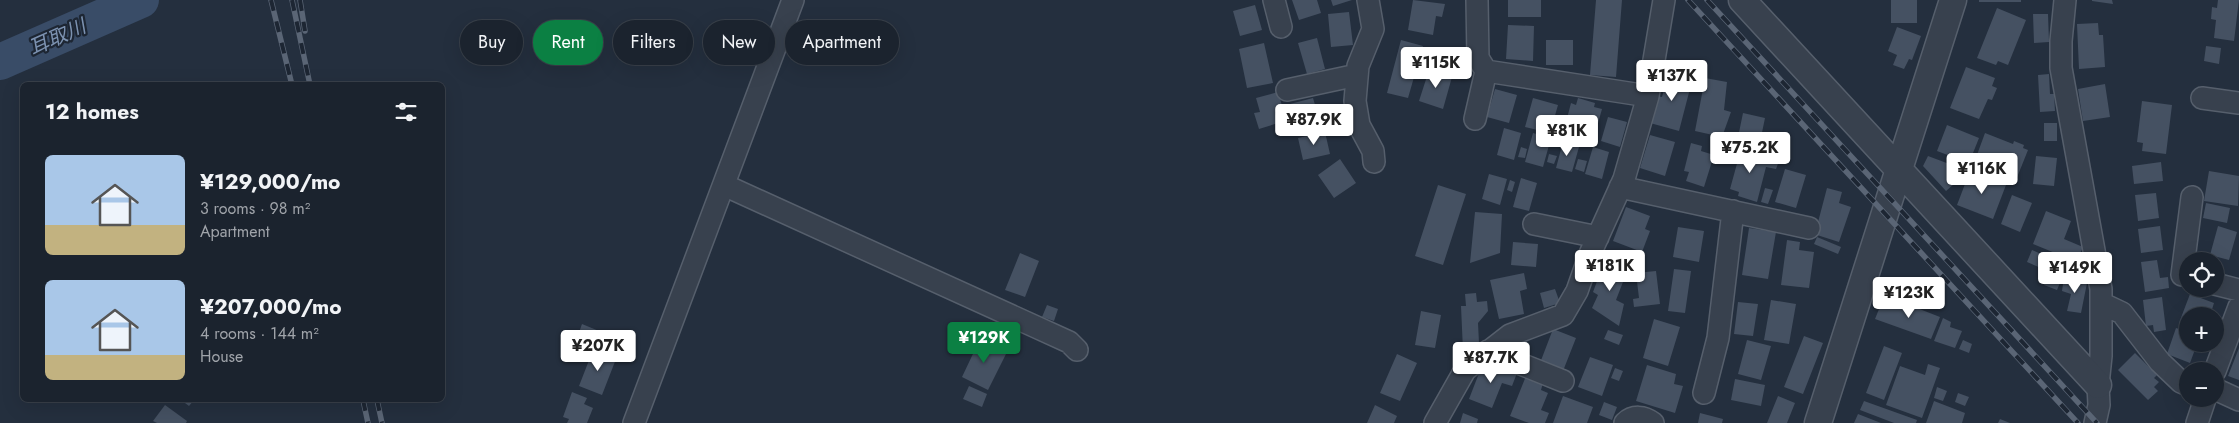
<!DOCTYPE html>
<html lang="en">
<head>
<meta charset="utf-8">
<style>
	body { margin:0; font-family:Jost,"Noto Sans JP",sans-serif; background:#282f3a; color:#f1f3f6; height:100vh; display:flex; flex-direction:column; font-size:19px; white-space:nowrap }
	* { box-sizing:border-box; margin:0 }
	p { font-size:16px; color:#a0a4aa }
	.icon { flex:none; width:28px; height:28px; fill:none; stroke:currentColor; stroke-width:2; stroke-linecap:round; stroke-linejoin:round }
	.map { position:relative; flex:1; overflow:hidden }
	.sheet { position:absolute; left:20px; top:82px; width:425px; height:320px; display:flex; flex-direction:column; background:#1b232e; border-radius:8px; box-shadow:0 5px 20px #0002,0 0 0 1px #39404a }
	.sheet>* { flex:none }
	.banner { position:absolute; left:460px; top:20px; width:475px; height:45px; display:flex; gap:10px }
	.controls { position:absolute; left:2179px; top:252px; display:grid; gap:10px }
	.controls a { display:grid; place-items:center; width:45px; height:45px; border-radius:50%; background:#1b232e; box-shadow:0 5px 20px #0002,0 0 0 1px #39404a; font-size:25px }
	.price { position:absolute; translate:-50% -42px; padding:0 11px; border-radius:5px; background:#fff; color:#222; font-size:16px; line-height:32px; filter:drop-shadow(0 1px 2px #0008) }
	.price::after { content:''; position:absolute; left:50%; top:30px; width:15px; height:11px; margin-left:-8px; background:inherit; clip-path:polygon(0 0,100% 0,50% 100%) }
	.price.current { background:#0b8043; color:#fff }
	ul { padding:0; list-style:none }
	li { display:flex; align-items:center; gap:15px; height:125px; padding:0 25px }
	li span { display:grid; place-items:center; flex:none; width:140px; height:100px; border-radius:8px; color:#555 }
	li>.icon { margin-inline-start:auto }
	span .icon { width:60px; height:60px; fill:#fffc; stroke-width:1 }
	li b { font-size:21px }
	h2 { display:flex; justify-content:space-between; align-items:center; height:60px; padding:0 25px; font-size:21px }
	.pill { padding:0 18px; border-radius:22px; background:#1b232e; box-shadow:0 5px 20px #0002,0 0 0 1px #39404a; font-size:18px; line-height:45px }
	.pill.current { background:#0b8043; color:#fff }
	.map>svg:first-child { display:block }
</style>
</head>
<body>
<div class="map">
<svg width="2239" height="423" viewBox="0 0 2239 423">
	<rect width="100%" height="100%" fill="#242f3e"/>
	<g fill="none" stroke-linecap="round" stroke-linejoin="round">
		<path stroke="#394c67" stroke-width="36" d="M0,62L141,0"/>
	</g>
	<path fill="#455162" d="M1292,0H1317L1321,13L1299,20Z
		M1331,0H1352L1333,6Z
		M1413,0L1445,4L1442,17L1436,16L1433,35L1408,30Z
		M1508,0H1541V17H1508Z
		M1596,0H1622L1616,77L1590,75Z
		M1891,0H1917V23H1891Z
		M1979,0H2021V2H1979Z
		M2092,0H2112L2113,4L2092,1Z
		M2218,0H2239L2234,41L2214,38L2216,20L2211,19L2212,7L2217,8Z
		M1255,5L1262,30L1240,36L1233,11Z
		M1997,8L2026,20L2008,65L1998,61L1996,65L1977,58Z
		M1349,12L1353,45L1331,47L1328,14Z
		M2033,14H2048L2049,42L2034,43Z
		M2098,23L2099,35H2103L2105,67L2079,69L2077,24Z
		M1508,25L1534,26L1533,61L1506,59Z
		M1897,27L1921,36L1912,60L1909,59L1904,69L1893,65L1897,55L1888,51Z
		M1317,38L1325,69L1307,74L1298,43Z
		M1401,40L1423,46L1408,98L1387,93Z
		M1546,40H1573V65H1546Z
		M1264,43L1273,83L1247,88L1239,49Z
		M2206,46L2221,48L2219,64L2204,61Z
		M1966,67L1995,78L1992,86L1997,88L1992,100L1988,99L1979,119L1950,108Z
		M1429,70L1452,77L1443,109L1419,101Z
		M1669,71L1693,77L1679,131L1650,123L1657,96L1662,97Z
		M2049,74L2050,94H2054L2055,111L2040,112L2038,75Z
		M1705,78L1727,82L1724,110L1731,112L1722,137L1695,131Z
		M2105,84L2110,117L2083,121L2078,89Z
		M1495,89L1517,95L1509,123L1487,117Z
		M1278,92L1283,109L1275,112L1278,123L1259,129L1254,113L1260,112L1256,98Z
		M1313,98L1318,115L1330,111L1333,121L1297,131L1290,104Z
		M1533,98L1558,105L1550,133L1525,127Z
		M1578,98L1595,103L1594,107L1602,109L1593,141L1572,136L1574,128L1565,126L1571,103L1576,105Z
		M2142,101L2172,105L2166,154L2142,151L2143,143L2137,142Z
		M1743,113L1765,118L1759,147L1737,142Z
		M1608,117L1627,122L1620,147L1601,141Z
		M2044,123H2057V141H2044Z
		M1947,125L1979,138L1969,163L1937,151Z
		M1504,128L1521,133L1514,160L1497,155Z
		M1325,132L1330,154L1303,160L1298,138Z
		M1533,133L1551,138L1543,167L1525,162Z
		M1985,133L2013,144L2014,141L2024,145L2023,148L2028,150L2016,180L1974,163Z
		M1650,135L1675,142L1665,176L1640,168Z
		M1563,142L1579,147L1572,172L1556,168Z
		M1691,143L1702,146L1701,151L1714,155L1704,187L1686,181L1689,172L1684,171Z
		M1521,147L1527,149L1525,158L1518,157Z
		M1593,147L1609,152L1602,179L1585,174Z
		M1734,150L1779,161L1776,169L1766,167L1757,202L1738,196L1739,192L1730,189L1738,160L1732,158Z
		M1549,154L1557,156L1554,164L1547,162Z
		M1928,156L1952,165L1961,178L1946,191L1923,166Z
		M2036,156L2057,158L2054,186L2033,184Z
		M1340,159L1356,183L1334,198L1318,175Z
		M1578,159L1587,161L1584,172L1575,169Z
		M2161,162L2163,181L2134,184L2132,166Z
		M1785,169L1806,175L1796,208L1775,202Z
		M1970,171L2006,185L1993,219L1957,205Z
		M2209,171L2239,176L2238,206L2204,201Z
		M1489,174L1507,179L1500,205L1482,199Z
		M1521,178L1537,183L1529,211L1513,207Z
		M1510,180L1515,182L1512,192L1507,190Z
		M1438,185L1466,194L1443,265L1415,256Z
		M1765,188L1773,190L1768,204L1761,202Z
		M1827,188L1842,192L1839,203L1851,207L1839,242L1817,235L1820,227L1817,226Z
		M2156,193L2159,218L2138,221L2135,195Z
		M2012,195L2032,203L2020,232L2001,224Z
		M2206,203L2230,208L2227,223L2203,218Z
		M1626,207L1650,216L1645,229L1650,231L1642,252L1613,241Z
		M2046,211L2071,221L2064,239L2083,247L2074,267L2052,259L2055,253L2033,244Z
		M1475,212L1502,214L1500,253L1470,263Z
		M2160,226L2163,250L2141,253L2138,229Z
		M2218,226L2237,232L2229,260L2210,255Z
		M1678,227L1704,231L1699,262L1673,257Z
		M1749,228L1776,232L1768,279L1742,275Z
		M1817,237L1841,247L1838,254L1814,244Z
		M1787,240L1800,242L1799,250L1814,252L1809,288L1781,285Z
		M1513,242L1538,244L1536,267L1511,265Z
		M2032,250L2046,256L2041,268L2027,262Z
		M1020,253L1039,261L1025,297L1005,290Z
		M1605,260L1628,269L1616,300L1624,304L1619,326L1592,308L1598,295L1593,292Z
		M2157,260L2160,278L2168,277L2169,288L2145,292L2141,262Z
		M1674,269L1691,271L1685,313L1668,311Z
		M1656,271L1660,304L1634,307L1633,299L1639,298L1636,273Z
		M1524,273L1527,289L1520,291L1524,314L1499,319L1490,280Z
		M2048,273L2062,278L2057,290L2044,285Z
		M2064,277L2087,283L2081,313L2067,311L2071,294L2062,291Z
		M1555,289L1560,303L1544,308L1540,293Z
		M1476,293L1477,302L1487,301L1488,311L1478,323L1479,343L1463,351L1461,306H1466L1465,294Z
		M2190,294L2214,303L2210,316H2188V326L2179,323Z
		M2162,297L2166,330L2154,332L2153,325L2146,326L2143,300Z
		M1771,300L1796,304L1789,344L1764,340Z
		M1899,301L1940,317L1931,339L1875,319L1881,304L1895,309Z
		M1738,302L1758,304L1753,336L1734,334Z
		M1047,305L1058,309L1054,321L1042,317Z
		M1421,311L1441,315L1435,348L1415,345Z
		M1943,318L1951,322L1950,327L1962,331L1955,348L1934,341Z
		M1654,319L1680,327L1668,366L1643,358Z
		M582,324L599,331L592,348L576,341Z
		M2176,328L2188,332V344H2197L2190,363L2167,354Z
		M1553,329L1576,338L1563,371L1540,363Z
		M1608,330L1623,335L1619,345L1604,339Z
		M1804,336L1823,343L1803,394L1784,387Z
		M980,339L1007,352L988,390L962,377Z
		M1747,340L1771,346L1761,380L1738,374Z
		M1963,340L1972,344L1969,353L1959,349Z
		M574,345L582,348L578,358L570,355Z
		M1884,346L1902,353L1884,400L1866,393Z
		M2239,348V380L2228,376Z
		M593,350L616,359L602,395L579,386Z
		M2135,353L2157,375L2154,378L2159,382L2154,387L2158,391L2148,400L2118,370Z
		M1397,354L1417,363L1400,401L1380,393Z
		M1590,357L1613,365L1602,396L1578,387Z
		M1491,363L1517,373L1512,386L1502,383L1492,408L1469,399L1481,368L1488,371Z
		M1928,364L1940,368L1922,418L1886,405L1900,366L1925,375Z
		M1647,365L1676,374L1674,384L1683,386L1675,413L1636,401Z
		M1615,368L1623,371L1619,381L1611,378Z
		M1526,376L1543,383L1541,390L1548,393L1541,410L1549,413L1545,423H1529L1510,416Z
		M1735,379L1765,385L1761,406L1731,400Z
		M969,386L987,394L982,407L963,399Z
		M1937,387L1947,391L1943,401L1934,398Z
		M572,392L587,398L584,404L593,408L587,423H567L569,419L563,417Z
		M1958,393L1969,397L1965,406L1955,402Z
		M1563,396L1593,407L1587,423H1553Z
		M1778,396L1795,403L1787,423H1767Z
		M181,400H194L189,406Z
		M1864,401L1917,420L1916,423H1894L1860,410Z
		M1934,401L1965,413L1962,423H1926Z
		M1604,402L1617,407L1612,420L1599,415Z
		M165,405L187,421L186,423H157L153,421Z
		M1375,405L1397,416L1394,423H1367Z
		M1463,413L1478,419L1477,423H1460Z
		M1700,413L1723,419L1722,423H1698Z
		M1858,414L1881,423H1854Z
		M2000,419L2010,423H1998Z"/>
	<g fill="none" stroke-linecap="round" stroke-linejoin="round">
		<g stroke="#565f6c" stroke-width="24">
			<path id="minor" d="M1274,0L1281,27
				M1368,0L1373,29L1358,66L1355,101L1359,125L1373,151L1374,162
				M1477,0L1478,58L1486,71L1648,96
				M2065,0L2061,41V68L2101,289V356L2098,385L2099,405L2095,423
				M1287,90L1357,75
				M2202,98L2239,103
				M1475,119L1486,71
				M724,185L1069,342L1077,350
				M1620,187L1809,228
				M1534,224L1598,237
				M2188,276L2182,275L2192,197
				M2215,284L2239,290
				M2101,303L2122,313L2160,362L2181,382L2188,385
				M1488,351L1563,381
				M2215,371L2239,307
				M2215,389L2239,400
				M1704,393L1718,338L1733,211
				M634,423L793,0
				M1435,423L1465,370L1510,335L1563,315L1577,291L1590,254L1624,179L1648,96L1664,0
				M1625,423C1633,415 1644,416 1653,423
				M2197,423L2205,399"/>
		</g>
		<g stroke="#565f6c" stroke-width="29">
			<path id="tertiary" d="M1742,0L2098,385
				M1818,423L1953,0"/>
		</g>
		<use href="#minor" stroke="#38414e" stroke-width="21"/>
		<use href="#tertiary" stroke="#38414e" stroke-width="26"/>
		<g stroke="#5a6575" stroke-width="5.5">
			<path id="rail" d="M271,0L292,85
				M292,0L310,85
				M300,0L305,31
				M1688,0L2078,423
				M1707,0L2097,423
				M363,400L368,423
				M377,400L382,423"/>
		</g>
		<use href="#rail" stroke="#1d2633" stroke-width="4" stroke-dasharray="11" stroke-linecap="butt"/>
	</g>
	<g text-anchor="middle" stroke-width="4.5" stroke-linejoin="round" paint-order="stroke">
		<g font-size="20" font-style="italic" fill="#7c92b1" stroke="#1d2633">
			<text transform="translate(57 37) rotate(-24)" y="7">耳取川</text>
		</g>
	</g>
</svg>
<div class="controls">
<a><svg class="icon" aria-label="locate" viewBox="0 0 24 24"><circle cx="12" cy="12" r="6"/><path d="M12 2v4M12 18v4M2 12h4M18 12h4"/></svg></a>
<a>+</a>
<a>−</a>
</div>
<b class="price" style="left:1436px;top:89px">¥115K</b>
<b class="price" style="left:1672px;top:102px">¥137K</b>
<b class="price" style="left:1314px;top:146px">¥87.9K</b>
<b class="price" style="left:1567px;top:157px">¥81K</b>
<b class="price" style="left:1750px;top:174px">¥75.2K</b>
<b class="price" style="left:1982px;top:195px">¥116K</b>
<b class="price" style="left:1610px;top:292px">¥181K</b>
<b class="price" style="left:2075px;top:294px">¥149K</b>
<b class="price" style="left:1909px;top:319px">¥123K</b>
<b class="price current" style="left:984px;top:364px">¥129K</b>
<b class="price" style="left:598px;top:372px">¥207K</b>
<b class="price" style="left:1491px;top:384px">¥87.7K</b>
<div class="banner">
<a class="pill">Buy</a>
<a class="pill current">Rent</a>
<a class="pill">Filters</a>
<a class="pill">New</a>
<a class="pill">Apartment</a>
</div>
<section class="sheet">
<h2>12 homes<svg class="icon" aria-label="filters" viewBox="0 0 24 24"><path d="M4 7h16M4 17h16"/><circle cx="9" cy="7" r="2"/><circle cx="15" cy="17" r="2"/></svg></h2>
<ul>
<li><span style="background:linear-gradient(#a9c7e8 70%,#c2b280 0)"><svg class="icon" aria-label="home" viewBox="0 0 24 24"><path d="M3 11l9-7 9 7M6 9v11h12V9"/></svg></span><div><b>¥129,000/mo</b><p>3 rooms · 98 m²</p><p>Apartment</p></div></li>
<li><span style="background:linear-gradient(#a9c7e8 75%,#c2b280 0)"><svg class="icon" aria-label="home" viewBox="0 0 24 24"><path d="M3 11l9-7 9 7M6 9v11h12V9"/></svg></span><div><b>¥207,000/mo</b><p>4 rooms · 144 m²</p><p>House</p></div></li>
</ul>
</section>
</div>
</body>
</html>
